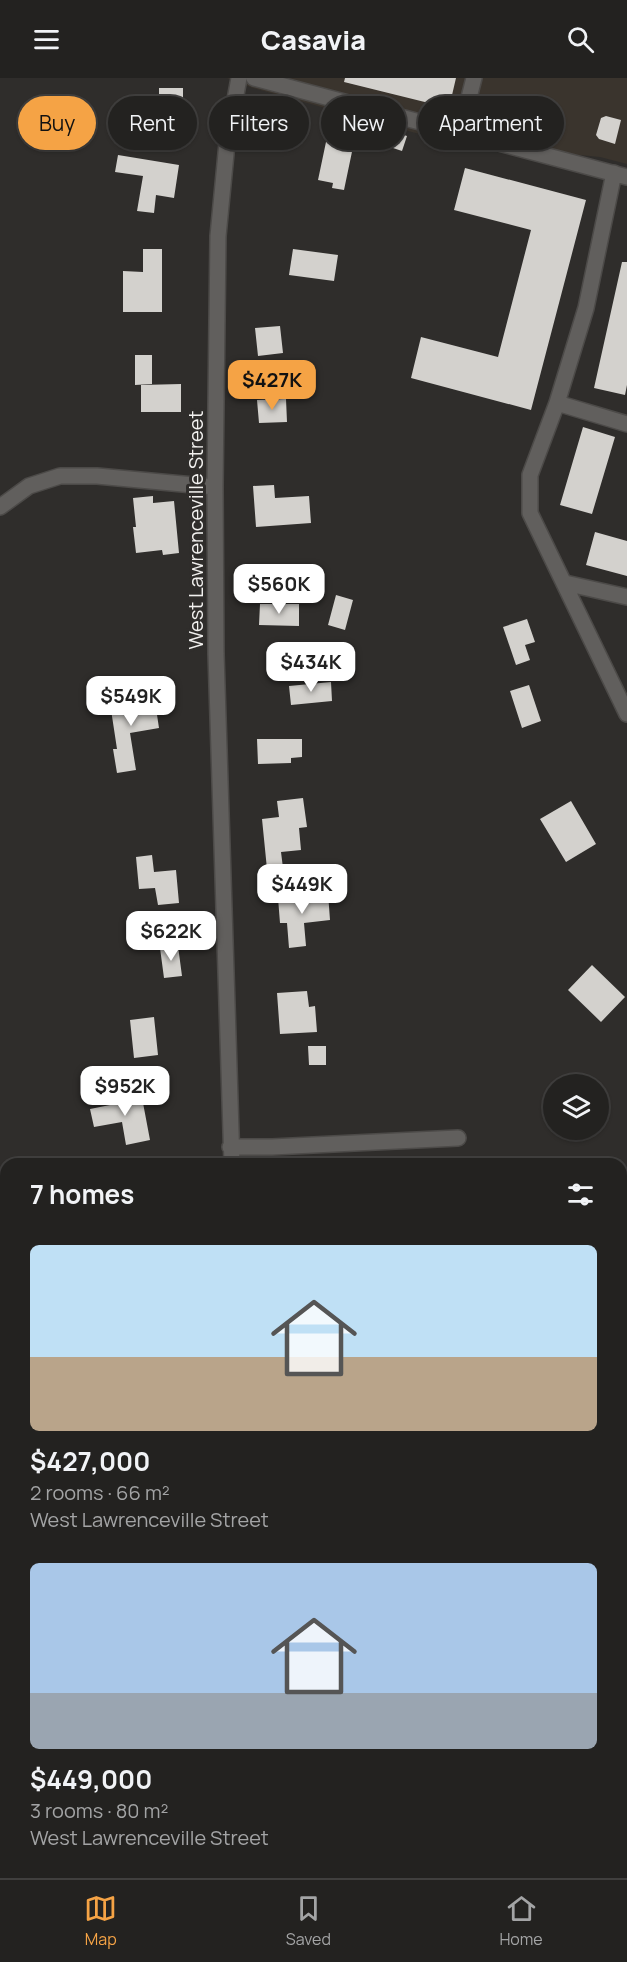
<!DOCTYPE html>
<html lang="en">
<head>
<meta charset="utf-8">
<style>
	body { margin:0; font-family:Manrope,sans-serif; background:#2f2f2d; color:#f1f3f6; height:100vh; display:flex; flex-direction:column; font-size:22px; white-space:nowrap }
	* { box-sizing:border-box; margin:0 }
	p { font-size:20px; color:#a3a4a5 }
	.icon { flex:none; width:33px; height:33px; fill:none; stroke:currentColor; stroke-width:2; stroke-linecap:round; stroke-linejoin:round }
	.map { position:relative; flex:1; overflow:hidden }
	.side { position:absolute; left:0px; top:1080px; width:627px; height:720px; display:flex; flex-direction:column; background:#232220; border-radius:18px 18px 0 0; box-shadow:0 2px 4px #0004,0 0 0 2px #403f3e }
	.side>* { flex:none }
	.top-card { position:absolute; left:18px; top:18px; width:591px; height:54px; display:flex; gap:12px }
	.buttons { position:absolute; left:543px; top:996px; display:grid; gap:12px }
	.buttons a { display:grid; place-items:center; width:66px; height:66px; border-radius:50%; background:#232220; box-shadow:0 2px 4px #0004,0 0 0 2px #403f3e; font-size:30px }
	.price { position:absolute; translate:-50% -51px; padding:0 14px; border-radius:12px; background:#fff; color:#222; font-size:20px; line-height:39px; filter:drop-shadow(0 2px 3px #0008) }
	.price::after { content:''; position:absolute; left:50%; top:36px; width:18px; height:14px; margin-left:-9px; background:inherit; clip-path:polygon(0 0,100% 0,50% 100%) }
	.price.on { background:#f5a345; color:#111 }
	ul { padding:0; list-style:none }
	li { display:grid; align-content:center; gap:12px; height:318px; padding:0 30px }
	li span { display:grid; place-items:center; height:186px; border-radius:9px; color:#555 }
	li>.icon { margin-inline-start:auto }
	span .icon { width:108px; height:108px; fill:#fffc; stroke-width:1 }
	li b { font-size:26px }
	h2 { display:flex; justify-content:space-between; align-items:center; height:72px; padding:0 30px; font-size:26px }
	.chip { padding:0 21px; border-radius:27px; background:#232220; box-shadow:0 2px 4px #0004,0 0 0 2px #403f3e; font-size:21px; line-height:54px }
	.chip.on { background:#f5a345; color:#111 }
	header { display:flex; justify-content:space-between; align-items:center; height:78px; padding:0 30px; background:#232220; font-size:27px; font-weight:800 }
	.tab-bar { display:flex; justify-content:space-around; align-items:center; height:84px; border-top:2px solid #403f3e; background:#232220; font-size:16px; color:#a3a4a5 }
	.tab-bar a { display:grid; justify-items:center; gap:3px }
	.tab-bar .on { color:#f5a345 }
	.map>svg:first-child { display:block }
</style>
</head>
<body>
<header><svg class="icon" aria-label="menu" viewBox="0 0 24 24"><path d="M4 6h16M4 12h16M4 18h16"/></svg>Casavia<svg class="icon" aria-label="search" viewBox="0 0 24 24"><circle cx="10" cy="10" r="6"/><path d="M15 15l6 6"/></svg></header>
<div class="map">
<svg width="627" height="1800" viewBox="0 0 627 1800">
	<rect width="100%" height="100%" fill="#2f2d2b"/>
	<path fill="#3a342d" d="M227,0H627V86L600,79L448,64L253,10Z"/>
	<path fill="#432f2f" d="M621,1595L627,1598V1658L621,1670Z
		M232,1794H560L557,1800H232Z"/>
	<path fill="#d3d1cd" d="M345,0H456L449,30L344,4Z
		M159,10H183V40H174V58H143V40H147V24H159Z
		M606,38L621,42L615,66L599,61L596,57L601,40Z
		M386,51L407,58L402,73L381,66Z
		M326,64L353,69L344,112L332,110L333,105L318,102Z
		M118,77L179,87L174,120L156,117L154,135L137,133L143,98L115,94Z
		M465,90L586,122L531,332L411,300L421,259L498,279L531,152L454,132Z
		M143,171H162V234H123V193L143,194Z
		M293,171L338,177L334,203L289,197Z
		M622,184H627V307L625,317L594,310Z
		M280,248L283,275L258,278L255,250Z
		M135,277H152V306L135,307Z
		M181,306V334H141V307Z
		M286,321L287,344L259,345L257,322Z
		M583,349L615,359L592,436L560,427Z
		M274,407L275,420L309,418L311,445L256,449L253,408Z
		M153,418V425L174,423L179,475L163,477L162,472L136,475L133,449H136L133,420Z
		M595,454L627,463V498L586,487Z
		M336,517L353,522L345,552L328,547Z
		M260,526H299V548L259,547Z
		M527,541L535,564L525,567L530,582L516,587L503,549Z
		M331,604L332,623L291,627L289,608Z
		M529,607L541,643L522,650L510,613Z
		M154,617L159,650L130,655L136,692L117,695L113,671H117L110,625Z
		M257,661H302V679L291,680V685L258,686Z
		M303,720L307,749L299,750L301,772L281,774L283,790L267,791L262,741L279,739L277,723Z
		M571,723L596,766L566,784L540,741Z
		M152,777L154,794L176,792L179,825L158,827L155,810L139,811L136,779Z
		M328,815L330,842L304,845L306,868L289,870L287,845H280L278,820Z
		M178,868L182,898L164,900L160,870Z
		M592,887L625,919L601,944L568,912Z
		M307,913L309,929L315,928L317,954L280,956L277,915Z
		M154,939L158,977L134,980L130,942Z
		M308,968H326V987H309Z
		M140,1009L150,1062L126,1067L122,1044L94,1049L90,1031L125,1024L123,1012Z"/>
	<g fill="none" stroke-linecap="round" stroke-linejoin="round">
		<g stroke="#4c4a48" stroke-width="18">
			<path id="minor" d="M254,0L627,99
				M460,55L474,0
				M614,95L586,230L557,325L530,397V435L627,636
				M557,325L627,346
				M0,429L29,408L60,398H97L215,409
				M565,505L627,519
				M230,1069H272L458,1060
				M232,1086L216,576L215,409L218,158L227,65L239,0
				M0,1239L6,1242
				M0,1255L6,1258
				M621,1444L627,1442
				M0,1472H6
				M621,1579L627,1583
				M0,1774L6,1767
				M216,1800V1794"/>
		</g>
		<use href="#minor" stroke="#615f5d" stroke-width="15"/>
	</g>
	<g text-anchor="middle" stroke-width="6" stroke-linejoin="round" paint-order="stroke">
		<g font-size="20" fill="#f2f1ef" stroke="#2f2d2b">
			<text transform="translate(196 452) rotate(-90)" y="7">West Lawrenceville Street</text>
		</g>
	</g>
</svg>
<div class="buttons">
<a><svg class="icon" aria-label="layers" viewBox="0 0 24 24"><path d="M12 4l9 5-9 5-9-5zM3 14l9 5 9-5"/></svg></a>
</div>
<b class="price on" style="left:272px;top:333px">$427K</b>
<b class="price" style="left:279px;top:537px">$560K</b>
<b class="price" style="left:311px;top:615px">$434K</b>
<b class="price" style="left:131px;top:649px">$549K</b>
<b class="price" style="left:302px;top:837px">$449K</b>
<b class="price" style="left:171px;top:884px">$622K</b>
<b class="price" style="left:125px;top:1039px">$952K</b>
<div class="top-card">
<a class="chip on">Buy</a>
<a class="chip">Rent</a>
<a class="chip">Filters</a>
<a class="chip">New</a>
<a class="chip">Apartment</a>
</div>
<section class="side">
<h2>7 homes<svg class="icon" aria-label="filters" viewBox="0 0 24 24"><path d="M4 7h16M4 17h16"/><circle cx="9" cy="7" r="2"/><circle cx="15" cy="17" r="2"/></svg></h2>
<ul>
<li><span style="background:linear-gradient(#bfe0f5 60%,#b9a48a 0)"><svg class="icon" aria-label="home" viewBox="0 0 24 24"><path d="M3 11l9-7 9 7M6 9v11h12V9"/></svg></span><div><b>$427,000</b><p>2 rooms · 66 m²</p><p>West Lawrenceville Street</p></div></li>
<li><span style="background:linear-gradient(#a9c7e8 70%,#9aa5b1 0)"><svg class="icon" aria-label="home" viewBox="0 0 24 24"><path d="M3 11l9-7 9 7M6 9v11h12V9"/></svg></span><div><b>$449,000</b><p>3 rooms · 80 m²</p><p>West Lawrenceville Street</p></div></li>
</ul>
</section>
</div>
<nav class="tab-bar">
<a class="on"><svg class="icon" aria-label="map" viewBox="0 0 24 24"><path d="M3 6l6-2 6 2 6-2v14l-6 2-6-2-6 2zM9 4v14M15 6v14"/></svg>Map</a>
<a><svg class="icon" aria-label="saved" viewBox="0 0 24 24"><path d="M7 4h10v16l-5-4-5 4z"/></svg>Saved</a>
<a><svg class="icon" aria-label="home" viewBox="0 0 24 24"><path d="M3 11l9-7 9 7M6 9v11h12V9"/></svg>Home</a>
</nav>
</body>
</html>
